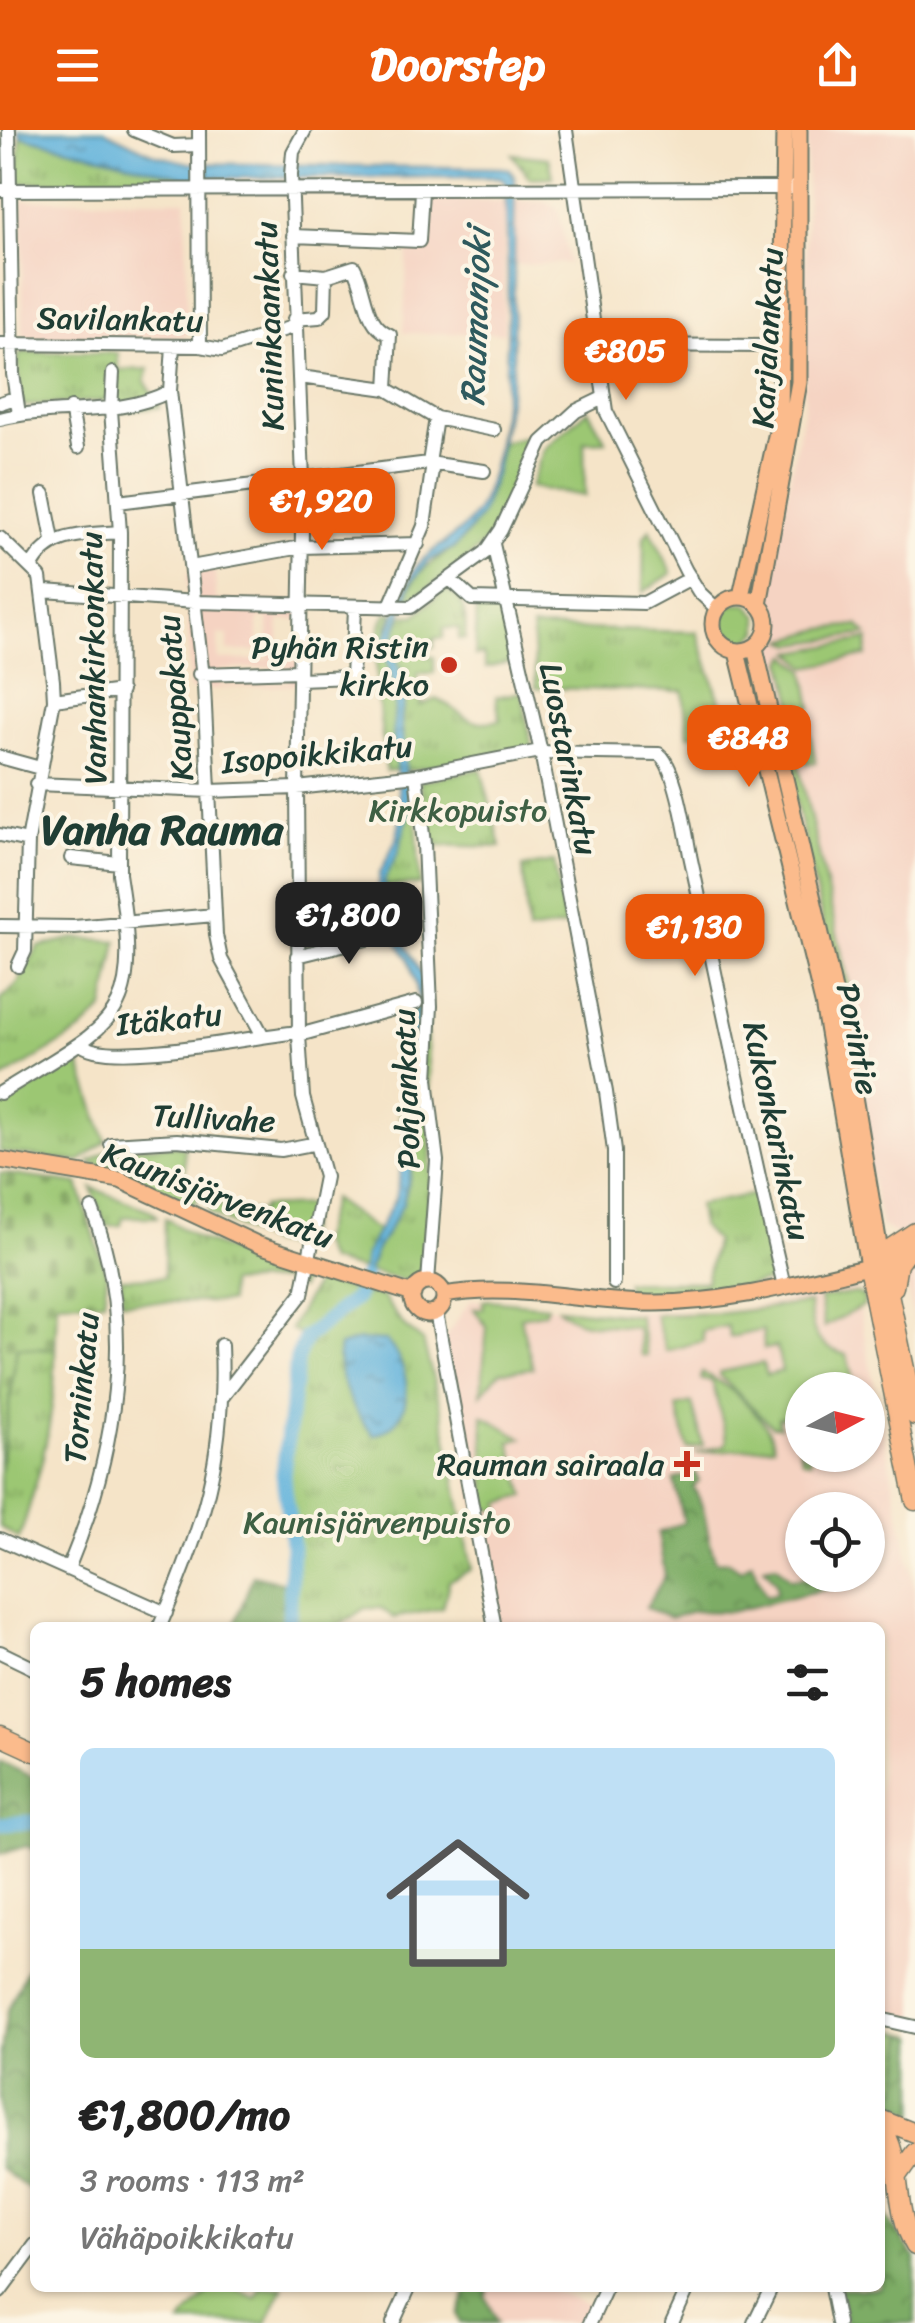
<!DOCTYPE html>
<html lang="en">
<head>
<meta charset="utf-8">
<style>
	body { margin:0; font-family:Sriracha,sans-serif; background:#f6f6f6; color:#222; height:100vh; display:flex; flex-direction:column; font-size:38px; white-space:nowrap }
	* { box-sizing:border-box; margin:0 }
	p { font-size:32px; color:#767676 }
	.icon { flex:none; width:55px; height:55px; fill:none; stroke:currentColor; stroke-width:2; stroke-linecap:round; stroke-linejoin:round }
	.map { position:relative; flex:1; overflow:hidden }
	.drawer { position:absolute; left:30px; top:1492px; width:855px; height:670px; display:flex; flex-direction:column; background:#fff; border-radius:15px; box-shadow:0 2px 8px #0004 }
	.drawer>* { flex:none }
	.needle { width:65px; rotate:83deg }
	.controls { position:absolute; left:785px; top:1242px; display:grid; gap:20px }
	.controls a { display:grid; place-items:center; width:100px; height:100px; border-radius:50%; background:#fff; box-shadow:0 2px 8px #0004; font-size:50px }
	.price { position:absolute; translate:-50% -85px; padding:0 22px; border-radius:20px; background:#ea580c; color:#fff; font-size:32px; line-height:65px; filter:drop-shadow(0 2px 5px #0008) }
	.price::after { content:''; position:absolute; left:50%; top:60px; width:30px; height:22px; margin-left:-15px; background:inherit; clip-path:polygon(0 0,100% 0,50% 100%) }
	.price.on { background:#222; color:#fff }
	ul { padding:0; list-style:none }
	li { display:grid; align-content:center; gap:20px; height:530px; padding:0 50px }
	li+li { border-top:2px solid #e0e0e0 }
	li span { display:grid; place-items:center; height:310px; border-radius:15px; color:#555 }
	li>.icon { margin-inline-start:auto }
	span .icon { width:180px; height:180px; fill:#fffc; stroke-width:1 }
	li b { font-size:42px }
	h2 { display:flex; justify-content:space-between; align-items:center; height:120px; padding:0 50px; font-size:42px }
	header { display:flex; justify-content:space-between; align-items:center; height:130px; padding:0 50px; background:#ea580c; color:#fff; font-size:45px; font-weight:800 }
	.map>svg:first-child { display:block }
</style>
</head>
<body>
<header><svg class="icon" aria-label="menu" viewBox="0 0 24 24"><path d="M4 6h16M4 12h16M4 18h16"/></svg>Doorstep<svg class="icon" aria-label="share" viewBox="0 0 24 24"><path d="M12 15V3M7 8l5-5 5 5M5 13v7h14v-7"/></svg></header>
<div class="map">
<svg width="915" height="2193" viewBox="0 0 915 2193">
	<defs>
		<pattern id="forest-crowns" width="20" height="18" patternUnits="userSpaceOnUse" patternTransform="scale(2.5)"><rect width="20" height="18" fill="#7dac65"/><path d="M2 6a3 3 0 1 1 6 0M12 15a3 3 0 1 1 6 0" fill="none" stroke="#668d54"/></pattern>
		<pattern id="cemetery-stones" width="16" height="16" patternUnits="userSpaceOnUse" patternTransform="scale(2.5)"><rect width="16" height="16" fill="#9cc773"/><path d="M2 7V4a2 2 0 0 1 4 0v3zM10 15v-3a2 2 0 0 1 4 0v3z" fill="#7fa35f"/></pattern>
		<pattern id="park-tufts" width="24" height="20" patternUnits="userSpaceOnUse" patternTransform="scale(2.5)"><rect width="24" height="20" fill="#9cc773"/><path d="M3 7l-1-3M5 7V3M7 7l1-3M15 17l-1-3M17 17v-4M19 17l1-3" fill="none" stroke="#7fa35f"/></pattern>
		<pattern id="water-ripples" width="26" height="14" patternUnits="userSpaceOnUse" patternTransform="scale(2.5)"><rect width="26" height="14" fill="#60b2dc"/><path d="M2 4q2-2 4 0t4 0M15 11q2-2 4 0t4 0" fill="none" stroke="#4f92b3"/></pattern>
	</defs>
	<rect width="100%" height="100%" fill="#fcf5e5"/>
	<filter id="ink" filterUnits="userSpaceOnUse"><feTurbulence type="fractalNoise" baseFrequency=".01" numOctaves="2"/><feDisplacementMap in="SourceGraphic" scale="20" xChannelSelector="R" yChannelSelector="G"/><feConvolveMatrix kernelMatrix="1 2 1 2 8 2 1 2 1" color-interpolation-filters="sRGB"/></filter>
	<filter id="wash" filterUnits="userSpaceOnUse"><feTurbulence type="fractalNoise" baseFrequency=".0048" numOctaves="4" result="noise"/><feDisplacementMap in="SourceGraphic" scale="40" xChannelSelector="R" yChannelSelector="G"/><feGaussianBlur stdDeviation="2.25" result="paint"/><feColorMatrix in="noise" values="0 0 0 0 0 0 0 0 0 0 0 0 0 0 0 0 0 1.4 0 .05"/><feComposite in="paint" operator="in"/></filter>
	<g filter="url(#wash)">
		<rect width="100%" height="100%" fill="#f5e4c8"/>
		<path fill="#f5d3c2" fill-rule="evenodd" d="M807,0H915V1200L899,1106L881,1095L760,521L773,494L766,476L805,271Z
			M430,69L505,72L504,203H403L408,116L431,115Z
			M22,70H186L187,206L27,208L23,204Z
			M516,71L544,72L558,78L569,133L515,135Z
			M215,440L216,470L308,472L307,549L293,555L190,560L187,444ZM258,488H268V530H218V504L228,505V521H258ZM279,490H303V530L279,531ZM289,536L290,552L220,556V540Z
			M855,1158L915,1462V1891L880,1884V1498L498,1497L443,1210L471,1170L592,1181H729ZM802,1260H868V1325H802ZM802,1380H868V1445H802Z
			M478,2158H547L598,2178L591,2193H472Z"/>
		<path fill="#9cc773" stroke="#5e8254" stroke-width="2.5" d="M588,280L606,311L584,312L585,366L530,357L544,319Z
			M532,305L535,309L491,406L458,439L404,473C419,435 425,439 454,417C483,395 496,346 502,312Z
			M650,399L672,443L643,462L644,407Z
			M732,474H748L759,487V501L746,514L729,513L718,498L719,486Z
			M477,477L501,480L516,531L486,538L483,524L475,526Z
			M387,483H393L387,498L396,564V640L386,641C383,605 366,510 387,483Z
			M858,495L867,504L794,514L785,510L822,499Z
			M868,509L866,526L807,537L793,522Z
			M788,525L805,540L812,577L805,581L816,633H806L784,532Z
			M771,533L777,540L850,860L837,856L765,534Z
			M414,879L408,907L412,984L400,991L405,926L402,882Z
			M173,1015L184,1017L185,1055L199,1066L193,1076L135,1048L89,1032L111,1019Z
			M216,1066L220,1077L261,1082L262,1077L313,1075L302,1119L270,1113L209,1083L210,1071Z
			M856,1163L864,1166V1175L824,1197L820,1168Z
			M489,1170L547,1176L544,1183L520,1187L533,1238L500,1242L481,1264L487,1197L474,1179H483V1171Z
			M809,1173C813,1204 815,1216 847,1225L855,1260H802V1325H810L809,1331L802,1330L797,1310L802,1307L796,1284L778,1288L779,1296H772L720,1246V1242L763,1233L766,1245L782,1241L777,1217L764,1219L763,1200L730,1207L727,1196L702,1201L703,1211L666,1221L655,1185L724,1183Z
			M558,1178L639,1186L647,1226L641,1225L637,1198C609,1192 579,1201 558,1178Z
			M702,1243C726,1252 771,1290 774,1316L695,1323L725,1315L727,1310L712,1251L701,1250Z
			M692,1273L703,1315L688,1319L677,1277Z
			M483,1285L522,1308L510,1312L525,1366L500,1373L501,1381L486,1379Z
			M880,1897L905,1904L898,1960L880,1964Z
			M214,2158H235L256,2169L262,2158H283L267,2193H181Z"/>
		<path fill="url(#forest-crowns)" stroke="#4e744c" stroke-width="2.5" d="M695,1343L699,1351L693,1357C709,1382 705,1406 716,1432L727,1431L741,1440L752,1432L766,1466L777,1463L776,1452L764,1437L776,1435L791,1449L827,1445L834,1457L730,1482L693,1481L670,1488L646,1478L665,1446L658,1403L684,1392L674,1350Z
			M253,1445L288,1454L286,1497H234Z
			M0,1632L35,1648V1720L27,1716L0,1724Z
			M27,1839L35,1843V2064L0,2038V1931L7,1881Z
			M905,1904L915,1906V1984L880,1966L898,1960Z
			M880,2061L884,2084L915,2128V2193H846L838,2158H880Z
			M468,2158H488L485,2166L497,2193H460L457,2184Z"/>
		<path fill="url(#cemetery-stones)" stroke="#5e8254" stroke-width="2.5" d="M0,1043L78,1054L107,1146L104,1171L57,1172L55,1220L17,1217L0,1342Z"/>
		<path fill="url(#park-tufts)" stroke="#5e8254" stroke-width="2.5" d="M21,6L182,46L181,53H16Z
			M512,24L549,28L553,47L529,48Z
			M23,222L118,223V240L149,239L145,251L160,277L118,282L114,270L25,276L20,269L18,226Z
			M444,460C468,468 466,486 465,509H459V498H444L443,508H434V517H427V527H434V543H418V555L424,556L420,576L436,569C467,582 461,598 500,590L496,567L522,562L532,618L405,641L401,587L406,565L392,513L401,485L415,486Z
			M532,498L697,502L731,604L719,606L716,600L688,605L683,561L536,558Z
			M481,639L501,717L428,715L420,651Z
			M414,648L420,754L387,756L384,774L385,747L407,692V649Z
			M554,732L565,796L528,802L523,737Z
			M74,808L117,811L104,879L81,901L0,950V870L18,853L38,817Z
			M425,876C429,966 438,1057 420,1146L409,1152L328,1131L320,1112L332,1069L385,1106L405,1066L420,1002L415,912L421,877Z
			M78,929L106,1011L79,1032L0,1022V978Z
			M92,1058L152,1081L157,1087H123L121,1095L105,1096Z
			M755,1064L773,1150L706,1165L627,1166L626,1152H706L715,1111L701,1096L698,1075Z
			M165,1088L199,1109L303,1148L300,1159L287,1150L229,1153V1172H122L121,1148L164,1147Z
			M317,1151L382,1166L405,1197L423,1211L442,1282L472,1439L449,1451L443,1478L394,1488L381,1478H365L337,1497H294C296,1416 273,1282 310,1211L290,1199Z
			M17,1217L55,1220C56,1287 40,1345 19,1409L0,1397V1342Z"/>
		<path fill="url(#water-ripples)" stroke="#407888" stroke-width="2.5" d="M18,0H104L156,25L189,33L502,38L510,39L515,48L513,240L496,342L481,385L471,399L455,417L428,431L412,452L392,513L406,565L401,587L409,682L398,723L385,748L384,774L423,847L415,912L421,995L403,1074L376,1121L359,1163L365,1125L395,1069L412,984L408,907L418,869L416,855L408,828L387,798L377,766L380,743L397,708L401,685L393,602L396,564L383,514L413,442C429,416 462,408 478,379C515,309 509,133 505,52L500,47L188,48L21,6Z
			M359,1210L386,1211C414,1238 416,1294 374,1305C355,1285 334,1245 339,1216Z"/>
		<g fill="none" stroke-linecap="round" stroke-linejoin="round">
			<path stroke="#60b2dc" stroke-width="15" d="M289,1498L292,1415L283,1344L297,1228L305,1208L356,1168L364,1148
				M0,1694L35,1692"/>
		</g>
	</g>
	<g filter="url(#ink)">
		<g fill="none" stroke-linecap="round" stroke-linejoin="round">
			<g stroke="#6a7768" stroke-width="16">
				<path id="minor" d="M9,0L13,244L19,284
					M134,0L173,16L199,15
					M199,0L200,216
					M566,0L606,281L686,441L699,462L717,479
					M0,60L792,58
					M293,106L419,111L422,61
					M293,143L326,146L354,137C367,160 363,194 390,205L387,259
					M294,189L319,187L325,181L326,146
					M0,214L200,216L222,220L295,196
					M595,215L772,216
					M173,216L170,261L204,556L216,805L221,829L263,906
					M300,247L387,259L436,288L494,300
					M0,273L15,268
					M71,278L78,317
					M0,289C57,274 117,289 170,261
					M429,333L436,288
					M44,364L53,410
					M118,372L429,333L484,341
					M0,408L40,447L53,551L54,570L28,711L25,821L18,836
					M493,414L541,622L606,962L614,1021V1153
					M32,436C50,402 84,405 120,402
					M191,437L301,417L418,414
					M451,450L472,469L644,473L691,448
					M45,461L195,472L411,477L486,422L501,400L542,312L576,281L603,268
					M389,478L424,396L433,333
					M199,544L299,541
					M299,549L352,547L355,478
					M54,570L121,561
					M0,627L40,638
					M416,645L424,714L431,876L427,949L437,1031L428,1152
					M36,654L210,661L297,658L416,645L535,622L659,624C676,636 686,703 690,725C721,869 750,1013 784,1156
					M0,705L28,711
					M71,728L119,733
					M0,796L74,797L215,785
					M297,826L391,803
					M299,905L416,873
					M81,914C106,938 259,905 300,902
					M0,963C118,889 143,894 119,744L120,402L111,280L113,243
					M111,1014L177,1010L281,1020L312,1014
					M436,1182L495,1498
					M223,1266L302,1164L325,1047L303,967L299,905L297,658L303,349L291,45L293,22L305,0
					M0,1409L166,1483
					M68,1439C115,1326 138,1196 92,1079
					M159,1498C203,1398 226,1326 221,1215
					M0,1522L35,1539
					M880,1889L915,1897
					M831,2158L838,2193
					M0,2162L35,2115
					M393,2193L409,2158
					M590,2193L606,2158
					M672,2193L688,2158
					M754,2193L771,2158"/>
			</g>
			<g stroke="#6a7768" stroke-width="19">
				<path id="major" d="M741,466L780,288L784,0
					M713 494a27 27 0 1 1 54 0a27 27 0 1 1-54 0Z
					M759,475L799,252V0
					M755,518L842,895L880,1121
					M0,1030L120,1050L259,1115L413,1164
					M412 1168a16 16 0 1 1 32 0a16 16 0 1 1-32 0Z
					M444,1165C513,1153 580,1172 650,1173C724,1174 796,1154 868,1137L823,873L737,522"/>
			</g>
			<g stroke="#6a7768" stroke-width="21">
				<path id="highway" d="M880,1121L915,1286
					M874,1129L915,1102
					M868,1137L915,1371
					M894,1157L898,1134L908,1120
					M0,1606L35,1622
					M880,1989L915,2003
					M880,1994C906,2031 891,2077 915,2116
					M898,2046L915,2022"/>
			</g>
			<use href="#minor" stroke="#fff" stroke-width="12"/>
			<use href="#major" stroke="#fbbb8c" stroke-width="15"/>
			<use href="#highway" stroke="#fbbb8c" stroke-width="18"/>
		</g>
	</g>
	<g fill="#c8321e" stroke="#fcf5e5" stroke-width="4">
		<circle cx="449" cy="535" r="10"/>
		<path d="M682 1319h10v10h10v10h-10v10h-10v-10h-10v-10h10z"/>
	</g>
	<g text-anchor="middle" stroke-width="8" stroke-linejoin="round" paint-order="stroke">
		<g font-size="32" fill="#1f3d34" stroke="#fcf5e5">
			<text transform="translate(120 189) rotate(1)" y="11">Savilankatu</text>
			<text transform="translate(269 196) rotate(-92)" y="11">Kuninkaankatu</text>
			<text transform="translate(767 208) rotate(-87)" y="11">Karjalankatu</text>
			<text transform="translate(93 528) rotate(-91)" y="11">Vanhankirkonkatu</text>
			<text transform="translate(175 568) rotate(-95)" y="11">Kauppakatu</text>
			<text transform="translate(317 624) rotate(-5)" y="11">Isopoikkikatu</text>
			<text transform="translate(569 629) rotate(79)" y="11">Luostarinkatu</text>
			<text transform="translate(169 889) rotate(-6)" y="11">Itäkatu</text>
			<text transform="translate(858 909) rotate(79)" y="11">Porintie</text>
			<text transform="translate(406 959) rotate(-92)" y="11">Pohjankatu</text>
			<text transform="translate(214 988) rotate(3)" y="11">Tullivahe</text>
			<text transform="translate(777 1001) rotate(78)" y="11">Kukonkarinkatu</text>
			<text transform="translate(218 1065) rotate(21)" y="11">Kaunisjärvenkatu</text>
			<text transform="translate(81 1258) rotate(-85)" y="11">Torninkatu</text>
		</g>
		<g font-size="32" fill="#1f3d34" stroke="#fcf5e5" text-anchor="end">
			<text x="429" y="528">Pyhän Ristin<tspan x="429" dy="37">kirkko</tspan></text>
			<text x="664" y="1345">Rauman sairaala</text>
		</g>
		<g font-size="32" fill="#3e6044" stroke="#fcf5e5">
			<text x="458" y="691">Kirkkopuisto</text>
			<text x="377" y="1403">Kaunisjärvenpuisto</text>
		</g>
		<g font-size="35" font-style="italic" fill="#2f5a5e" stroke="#fcf5e5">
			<text transform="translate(475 187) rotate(-88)" y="12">Raumanjoki</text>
		</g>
		<g font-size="42" font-weight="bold" fill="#1f3d34" stroke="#fcf5e5">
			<text x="162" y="714">Vanha Rauma</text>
		</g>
	</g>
</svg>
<div class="controls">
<a><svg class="needle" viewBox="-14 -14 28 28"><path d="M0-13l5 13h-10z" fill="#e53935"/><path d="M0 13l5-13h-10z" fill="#767676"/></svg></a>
<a><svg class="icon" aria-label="locate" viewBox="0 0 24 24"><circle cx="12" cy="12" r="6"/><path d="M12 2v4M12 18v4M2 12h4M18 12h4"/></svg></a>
</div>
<b class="price" style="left:626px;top:273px">€805</b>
<b class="price" style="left:322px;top:423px">€1,920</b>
<b class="price" style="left:749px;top:660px">€848</b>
<b class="price on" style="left:349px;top:837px">€1,800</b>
<b class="price" style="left:695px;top:849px">€1,130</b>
<section class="drawer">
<h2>5 homes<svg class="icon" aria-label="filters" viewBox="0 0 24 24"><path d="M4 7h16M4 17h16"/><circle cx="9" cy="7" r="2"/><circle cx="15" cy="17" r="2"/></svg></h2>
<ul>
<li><span style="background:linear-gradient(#bfe0f5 65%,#8fb573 0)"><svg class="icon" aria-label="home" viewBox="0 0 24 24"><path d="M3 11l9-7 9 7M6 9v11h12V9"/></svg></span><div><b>€1,800/mo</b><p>3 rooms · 113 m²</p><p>Vähäpoikkikatu</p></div></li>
</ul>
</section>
</div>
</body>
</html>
